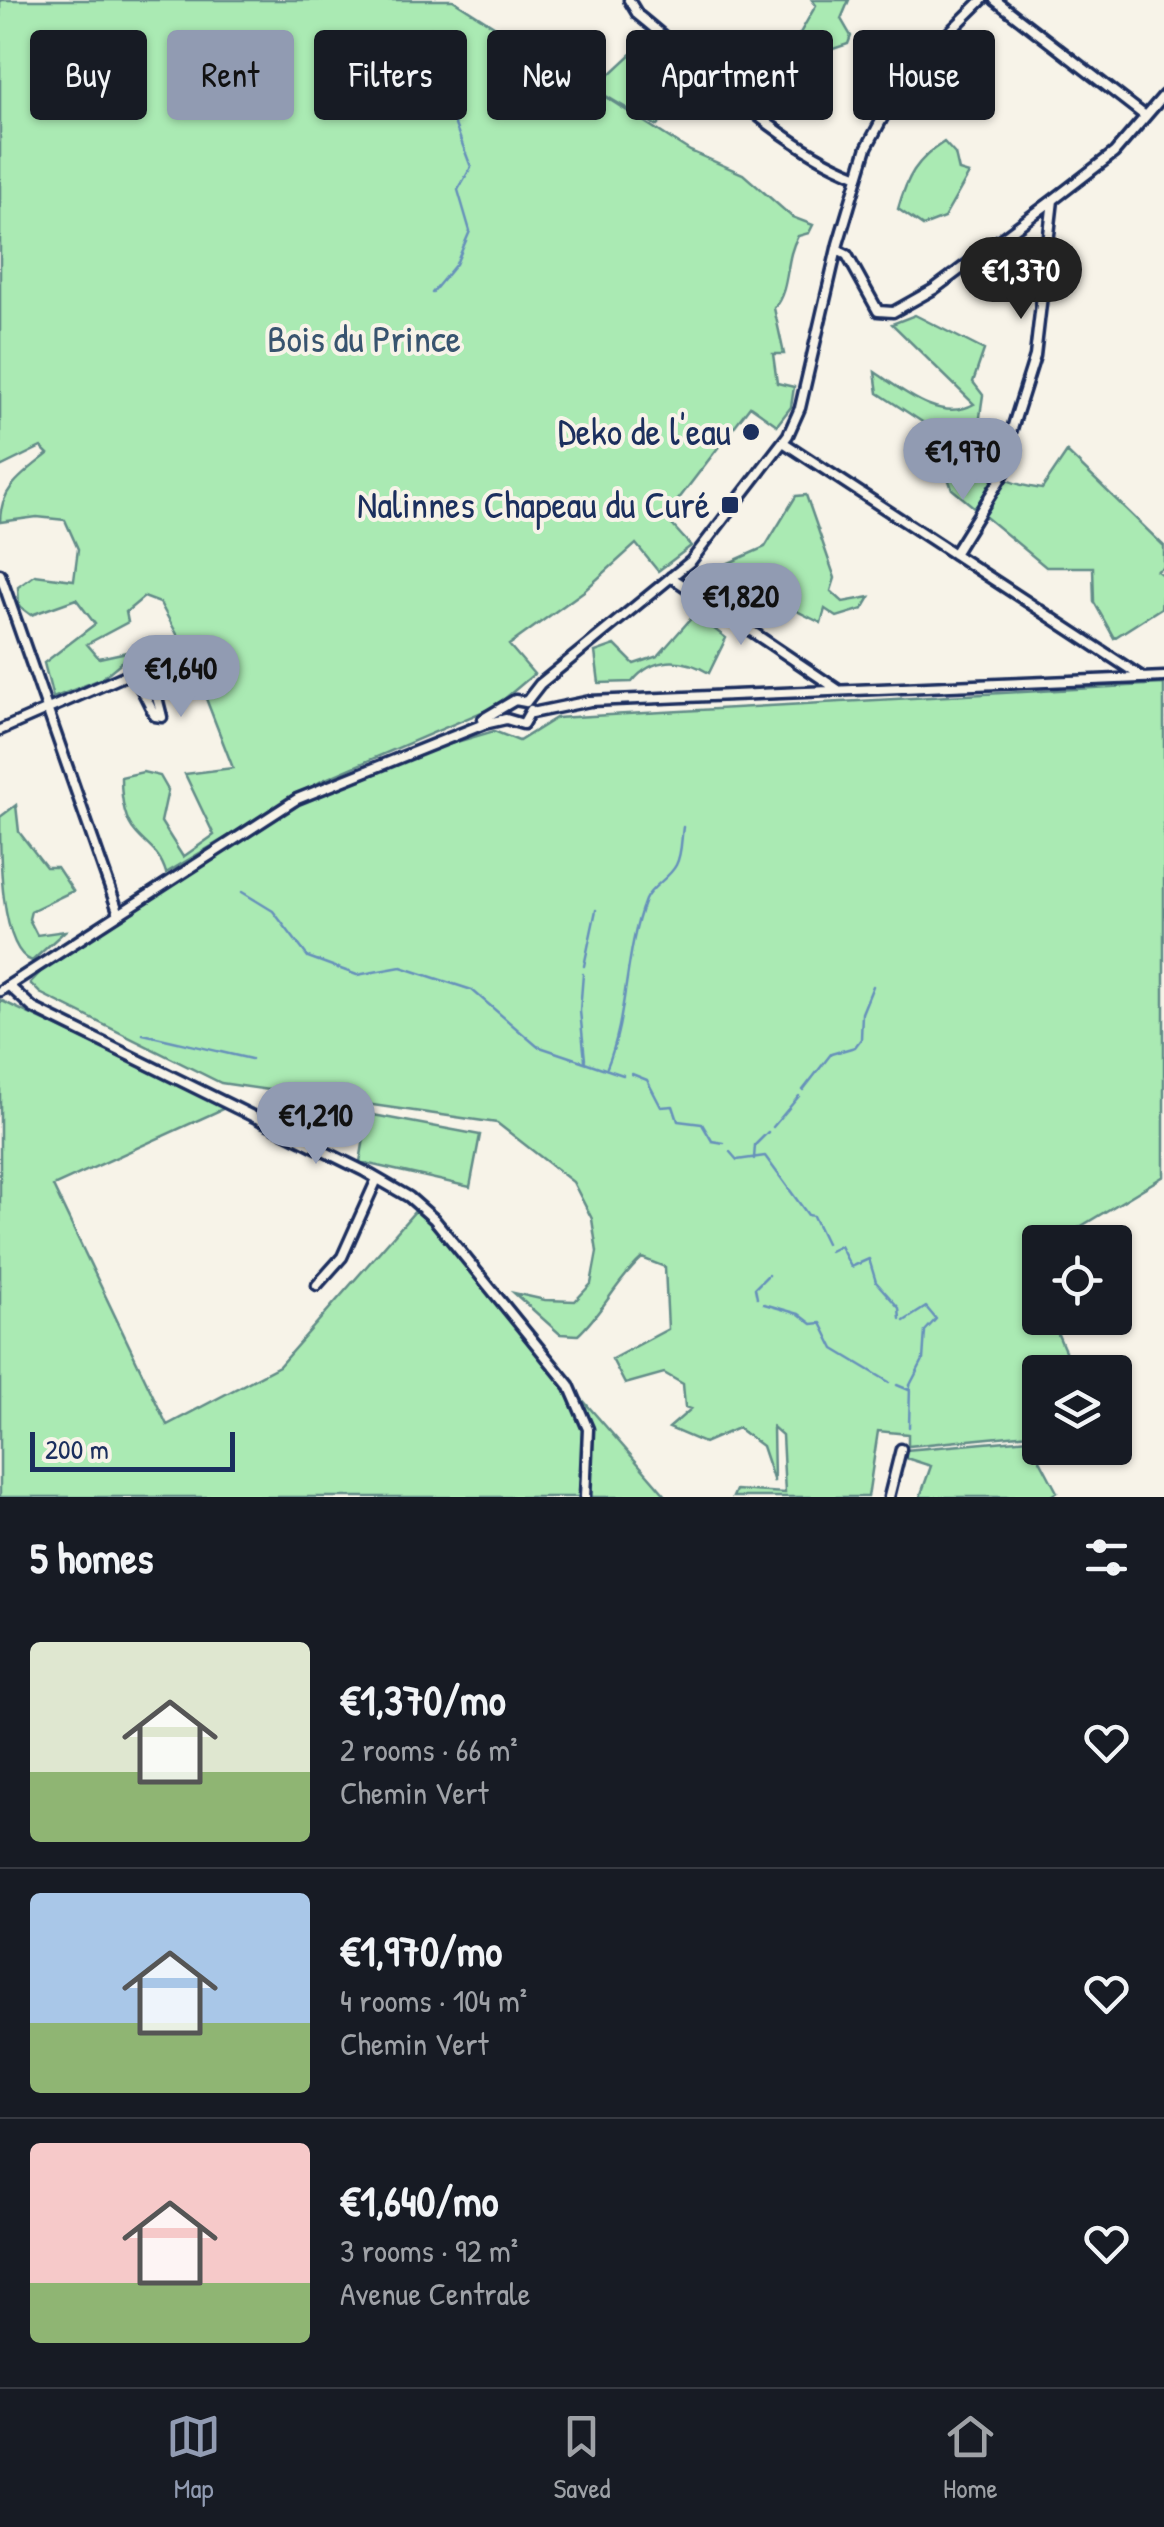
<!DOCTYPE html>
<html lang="en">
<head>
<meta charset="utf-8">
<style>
	body { margin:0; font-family:"Patrick Hand",sans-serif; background:#20242c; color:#f1f3f6; height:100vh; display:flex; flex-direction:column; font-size:38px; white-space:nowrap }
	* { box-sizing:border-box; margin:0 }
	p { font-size:32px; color:#9ea1a6 }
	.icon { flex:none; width:55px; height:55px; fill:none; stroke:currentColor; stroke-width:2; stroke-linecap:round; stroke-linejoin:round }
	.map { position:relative; height:1497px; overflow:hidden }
	.sheet { display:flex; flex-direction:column; background:#171b24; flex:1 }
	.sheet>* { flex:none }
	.top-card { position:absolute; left:30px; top:30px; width:1105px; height:90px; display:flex; gap:20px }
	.controls { position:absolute; left:1022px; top:1225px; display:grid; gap:20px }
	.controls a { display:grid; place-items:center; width:110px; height:110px; border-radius:10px; background:#171b24; box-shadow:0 2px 8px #0004; font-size:50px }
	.scale { position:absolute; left:30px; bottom:25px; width:205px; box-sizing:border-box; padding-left:10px; border:5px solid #1b2f5e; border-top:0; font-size:28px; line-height:35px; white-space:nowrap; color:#1b2f5e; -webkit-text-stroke:8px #f7f3e8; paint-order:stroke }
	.price { position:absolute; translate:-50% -85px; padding:0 22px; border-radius:35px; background:#919bb2; color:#111; font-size:32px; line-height:65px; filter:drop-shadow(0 2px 5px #0008) }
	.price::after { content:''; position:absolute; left:50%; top:60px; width:30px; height:22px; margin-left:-15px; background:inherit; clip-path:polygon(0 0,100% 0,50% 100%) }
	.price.current { background:#222; color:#fff }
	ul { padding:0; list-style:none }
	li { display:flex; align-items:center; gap:30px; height:250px; padding:0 30px }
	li+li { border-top:2px solid #363941 }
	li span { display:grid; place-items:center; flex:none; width:280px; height:200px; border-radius:10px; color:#555 }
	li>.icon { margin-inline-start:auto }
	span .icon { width:120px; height:120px; fill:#fffc; stroke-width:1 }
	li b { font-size:42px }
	h2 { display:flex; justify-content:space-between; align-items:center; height:120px; padding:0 30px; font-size:42px }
	.pill { padding:0 35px; border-radius:10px; background:#171b24; box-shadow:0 2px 8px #0004; font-size:35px; line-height:90px }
	.pill.current { background:#919bb2; color:#111 }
	.tabs { display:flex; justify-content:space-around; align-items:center; height:140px; border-top:2px solid #363941; background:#171b24; font-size:28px; color:#9ea1a6 }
	.tabs a { display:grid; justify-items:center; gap:5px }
	.tabs .current { color:#919bb2 }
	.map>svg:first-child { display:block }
</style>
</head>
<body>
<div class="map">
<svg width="1164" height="1497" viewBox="0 0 1164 1497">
	<rect width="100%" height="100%" fill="#f7f3e8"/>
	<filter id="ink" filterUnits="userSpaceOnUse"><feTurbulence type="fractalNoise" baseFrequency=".01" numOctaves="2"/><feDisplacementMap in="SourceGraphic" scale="20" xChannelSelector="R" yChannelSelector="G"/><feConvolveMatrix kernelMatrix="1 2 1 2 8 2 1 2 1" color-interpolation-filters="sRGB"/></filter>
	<g filter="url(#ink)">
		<path fill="#aaeab3" stroke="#628c88" stroke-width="2.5" d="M0,0H453L690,151L743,174L792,217L813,225L809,233L798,236C784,260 791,288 774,308L784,354H773L777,383L794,387L791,407L777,425L750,406L665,517L691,546L658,571L636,544L584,591L509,645L534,674L496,706L323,780L166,873C160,852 149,848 136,833C123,819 121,795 121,777L143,772L160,776L168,790L161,822L183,857L214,835L185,774L233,768L191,660L160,603L144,597L126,612L128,622L87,644L99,658L136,650L101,679L53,698L44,663L95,624L76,599L31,615L19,606L18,587L35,575L74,580L78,549L65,520L37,517L0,522C0,488 23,474 48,454L41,447L0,467Z
			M812,0H849L841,19L851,36L848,44L827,51L795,42L816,5Z
			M652,35L704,80L657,126L594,89Z
			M944,142L955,154L959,171L969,174L944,218L923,226L898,209C907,177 916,160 944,142Z
			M915,315L984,350L973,382L983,395C974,453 975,479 1042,489L1067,452L1164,546V567L1157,571L1164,576L1161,608L1114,638L1094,602L1093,567H1046L952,489L930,427L878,393L875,372C903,391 941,423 974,404L892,324Z
			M806,495L835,578L831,591L843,602L870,597L863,609L837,617L825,609L821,623L752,589L719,580L722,566L765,547L796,496Z
			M695,614L726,638L709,673C682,657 653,656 632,682L599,683L595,652L615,645L634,664L658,656Z
			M1164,684V1176L1055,1242H1040V1252L1027,1261L1040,1290V1318H1051L1074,1372H1040V1433L908,1446V1434L878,1431L868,1497H733L736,1490L785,1493L782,1435L773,1427L774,1482L762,1446L738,1428L704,1443L669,1428L691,1409L685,1407L683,1384L664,1373L625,1384L612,1359L668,1329L665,1267L642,1258C617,1280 603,1312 578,1335L560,1334L514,1293L545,1300L575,1301L591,1284L597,1252L592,1219L573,1182L497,1123L221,1083L40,993L30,983L48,964L293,805L409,756L494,731L519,741L556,718Z
			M16,805L19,832L46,867H57L73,891L31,911L29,919L37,935L65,931L32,961C0,950 0,855 0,817Z
			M0,1000L227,1107L53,1186L167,1425L279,1366L417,1209L667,1497H0Z
			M368,1114L480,1135L470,1187L360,1162Z
			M1029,1439L1057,1492L1049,1497H920L931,1466L906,1458V1450Z"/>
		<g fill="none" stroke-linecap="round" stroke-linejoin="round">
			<path stroke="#6691ba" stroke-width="2.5" d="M431,28L429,41L442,68L449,109L471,167L458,190L470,231L456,264L432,293
				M242,892L273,911L308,957L357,975L401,967L472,990L537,1046L623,1075
				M584,966L596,910
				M583,974L580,1011L585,1060
				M143,1034L251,1059
				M607,1067C628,1017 624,954 645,900C651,886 669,879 676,865C682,854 681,839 683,827
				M632,1074L647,1080L661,1107L673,1106L678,1121L702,1124L712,1141L724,1143
				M803,1090L831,1054L855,1047L861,1039L862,1013L873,986
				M773,1127L799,1096
				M730,1152L737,1160L765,1156L808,1215L813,1216L826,1243
				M754,1159L755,1145L768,1132
				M830,1251L840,1246L851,1267L869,1259L876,1282L899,1308L900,1319
				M757,1298L755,1288L768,1275
				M764,1304L799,1314L812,1324L821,1323L834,1349L889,1382
				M904,1321L926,1307L936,1319L925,1331L923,1360L910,1385L909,1427
				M897,1385L909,1390"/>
			<g stroke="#1b2f5e" stroke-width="15">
				<path id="minor" d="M629,0L638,15C704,68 778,145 856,175
					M995,0L1144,115
					M837,250L847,255L878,311L893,312L934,289L1053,200L1114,153L1164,95
					M783,442L1142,677
					M1006,448L1035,356L1053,200
					M954,554L1004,473
					M0,574L119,914
					M671,577L837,689
					M526,702L540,684L691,561L788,435L800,408L838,244L867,147L905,76L982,0
					M532,713L590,701L1164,677
					M483,719L515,700L526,702
					M0,730L133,672L143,668L154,685L162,717L155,716L133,672
					M9,986L33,1008L364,1171L409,1197L434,1219L569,1385L588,1429L585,1497
					M0,991L297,799L484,724L506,719L523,724L531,710
					M317,1285L342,1257L377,1179
					M889,1497L901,1449"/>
			</g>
			<use href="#minor" stroke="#f7f3e8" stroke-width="8"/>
		</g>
	</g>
	<g fill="#1b2f5e" stroke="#f7f3e8" stroke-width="4">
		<circle cx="751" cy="432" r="10"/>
		<rect x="720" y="495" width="20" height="20" rx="5"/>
	</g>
	<g text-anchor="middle" stroke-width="8" stroke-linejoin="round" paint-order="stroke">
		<g font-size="38" fill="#38546f" stroke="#f7f3e8">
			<text x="364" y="352">Bois du Prince</text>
		</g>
		<g font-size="38" fill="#1b2f5e" stroke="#f7f3e8" text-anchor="end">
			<text x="731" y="445">Deko de l'eau</text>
			<text x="710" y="518">Nalinnes Chapeau du Curé</text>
		</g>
	</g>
</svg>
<div class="controls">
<a><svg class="icon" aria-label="locate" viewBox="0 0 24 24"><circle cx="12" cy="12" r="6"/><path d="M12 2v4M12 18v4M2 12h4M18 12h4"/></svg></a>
<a><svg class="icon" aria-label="layers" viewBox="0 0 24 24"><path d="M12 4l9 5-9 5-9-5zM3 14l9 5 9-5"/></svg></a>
</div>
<div class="scale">200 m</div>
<b class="price current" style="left:1021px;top:322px">€1,370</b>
<b class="price" style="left:963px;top:503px">€1,970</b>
<b class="price" style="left:741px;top:648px">€1,820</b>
<b class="price" style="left:181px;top:720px">€1,640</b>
<b class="price" style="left:316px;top:1167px">€1,210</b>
<div class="top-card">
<a class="pill">Buy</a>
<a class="pill current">Rent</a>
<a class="pill">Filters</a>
<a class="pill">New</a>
<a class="pill">Apartment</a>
<a class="pill">House</a>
</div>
</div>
<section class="sheet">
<h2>5 homes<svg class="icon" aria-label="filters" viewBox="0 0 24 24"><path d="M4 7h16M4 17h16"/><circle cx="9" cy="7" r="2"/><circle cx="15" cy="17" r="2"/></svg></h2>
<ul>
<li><span style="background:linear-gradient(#dfe7d0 65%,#8fb573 0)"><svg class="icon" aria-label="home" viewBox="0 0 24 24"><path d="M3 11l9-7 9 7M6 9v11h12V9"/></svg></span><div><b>€1,370/mo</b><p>2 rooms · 66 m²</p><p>Chemin Vert</p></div><svg class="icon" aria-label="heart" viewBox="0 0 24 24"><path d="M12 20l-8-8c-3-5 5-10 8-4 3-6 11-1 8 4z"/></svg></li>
<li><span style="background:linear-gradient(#a9c7e8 65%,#8fb573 0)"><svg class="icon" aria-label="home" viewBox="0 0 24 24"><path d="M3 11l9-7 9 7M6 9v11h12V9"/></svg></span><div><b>€1,970/mo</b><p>4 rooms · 104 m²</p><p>Chemin Vert</p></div><svg class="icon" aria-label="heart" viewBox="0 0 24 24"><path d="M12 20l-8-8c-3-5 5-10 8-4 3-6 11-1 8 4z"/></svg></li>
<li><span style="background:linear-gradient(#f6c9c9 70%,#8fb573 0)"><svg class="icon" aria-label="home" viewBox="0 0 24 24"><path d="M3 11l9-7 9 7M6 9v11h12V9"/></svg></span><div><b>€1,640/mo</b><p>3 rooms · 92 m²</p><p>Avenue Centrale</p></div><svg class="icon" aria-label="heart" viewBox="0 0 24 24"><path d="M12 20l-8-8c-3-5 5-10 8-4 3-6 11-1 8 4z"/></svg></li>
</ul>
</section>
<nav class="tabs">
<a class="current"><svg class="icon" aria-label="map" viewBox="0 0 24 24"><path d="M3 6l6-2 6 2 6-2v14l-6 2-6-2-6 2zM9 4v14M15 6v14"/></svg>Map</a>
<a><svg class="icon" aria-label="saved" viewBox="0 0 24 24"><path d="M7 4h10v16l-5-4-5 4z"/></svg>Saved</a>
<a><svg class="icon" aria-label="home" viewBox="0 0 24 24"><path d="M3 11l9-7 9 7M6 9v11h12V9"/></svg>Home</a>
</nav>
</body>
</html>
